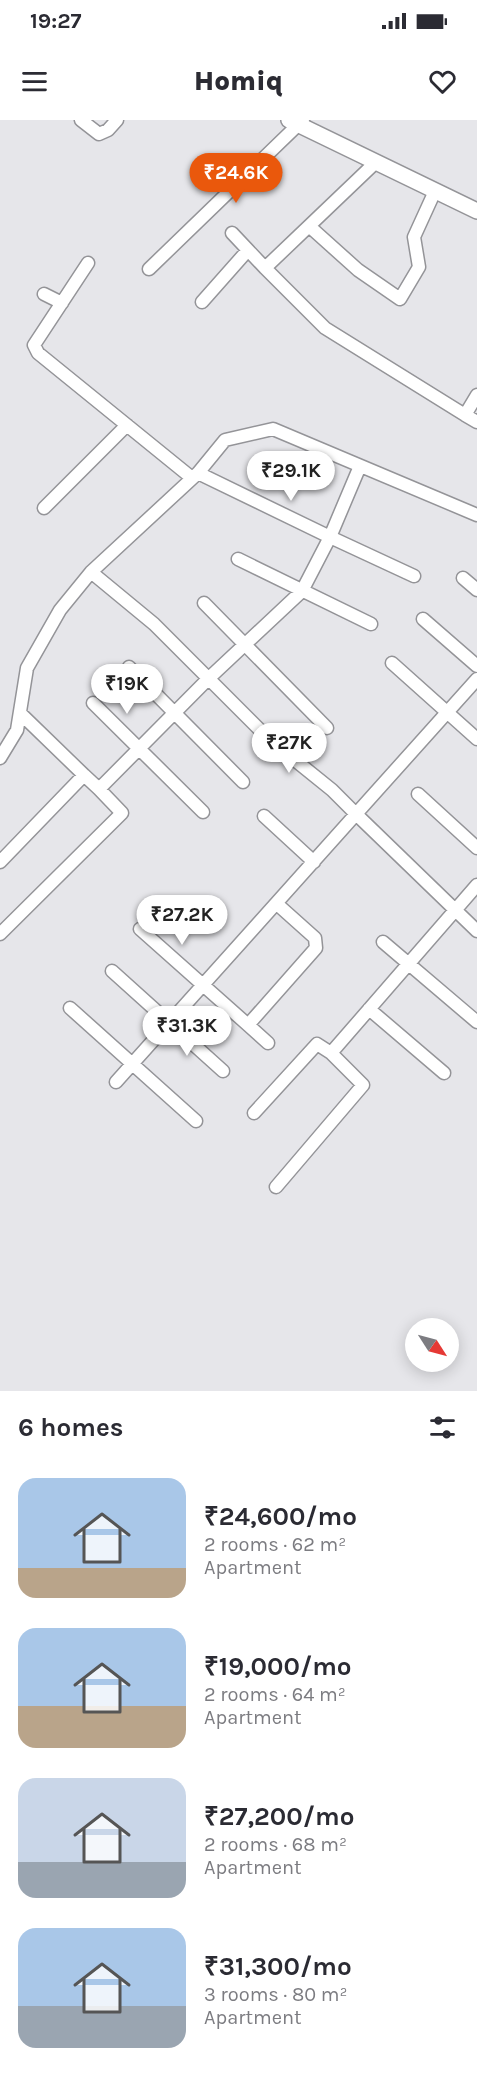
<!DOCTYPE html>
<html lang="en">
<head>
<meta charset="utf-8">
<style>
	body { margin:0; font-family:Karla,sans-serif; background:#f7f7f7; color:#2b2b33; height:100vh; display:flex; flex-direction:column; font-size:22px; white-space:nowrap }
	* { box-sizing:border-box; margin:0 }
	p { font-size:20px; color:#7c7c81 }
	.icon { flex:none; width:33px; height:33px; fill:none; stroke:currentColor; stroke-width:2; stroke-linecap:round; stroke-linejoin:round }
	.map { position:relative; height:1271px; overflow:hidden }
	.drawer { display:flex; flex-direction:column; background:#fff; flex:1 }
	.drawer>* { flex:none }
	.needle { width:39px; rotate:126deg }
	.fabs { position:absolute; left:405px; top:1198px; display:grid; gap:12px }
	.fabs a { display:grid; place-items:center; width:54px; height:54px; border-radius:50%; background:#fff; box-shadow:0 3px 15px #0003; font-size:30px }
	.price { position:absolute; translate:-50% -51px; padding:0 14px; border-radius:21px; background:#fff; color:#222; font-size:20px; line-height:39px; filter:drop-shadow(0 2px 3px #0008) }
	.price::after { content:''; position:absolute; left:50%; top:36px; width:18px; height:14px; margin-left:-9px; background:inherit; clip-path:polygon(0 0,100% 0,50% 100%) }
	.price.selected { background:#ea580c; color:#fff }
	ul { padding:0; list-style:none }
	li { display:flex; align-items:center; gap:18px; height:150px; padding:0 18px }
	li span { display:grid; place-items:center; flex:none; width:168px; height:120px; border-radius:18px; color:#555 }
	li>.icon { margin-inline-start:auto }
	span .icon { width:72px; height:72px; fill:#fffc; stroke-width:1 }
	li b { font-size:26px }
	h2 { display:flex; justify-content:space-between; align-items:center; height:72px; padding:0 18px; font-size:26px }
	.status { display:flex; justify-content:space-between; align-items:center; height:42px; padding:0 30px; background:#fff; direction:ltr }
	.status svg { height:16px; fill:currentColor }
	header { display:flex; justify-content:space-between; align-items:center; height:78px; padding:0 18px; background:#fff; font-size:27px; font-weight:800 }
	.map>svg:first-child { display:block }
</style>
</head>
<body>
<div class="status"><b>19:27</b><svg viewBox="0 0 49 12"><path d="M0 12V9h3v3zM5 12V6h3v6zM10 12V3h3v9zM15 12V0h3v12zM26 1h20v11H26zM47 4h2v5h-2z"/></svg></div>
<header><svg class="icon" aria-label="menu" viewBox="0 0 24 24"><path d="M4 6h16M4 12h16M4 18h16"/></svg>Homiq<svg class="icon" aria-label="heart" viewBox="0 0 24 24"><path d="M12 20l-8-8c-3-5 5-10 8-4 3-6 11-1 8 4z"/></svg></header>
<div class="map">
<svg width="477" height="1271" viewBox="0 0 477 1271">
	<rect width="100%" height="100%" fill="#e6e6ea"/>
	<g fill="none" stroke-linecap="round" stroke-linejoin="round">
		<g stroke="#949498" stroke-width="15">
			<path id="minor" d="M81,0L99,14L108,10L117,0
				M435,71L414,117L419,147L400,179L358,150L309,106L265,148L325,208L465,295
				M309,106L376,42
				M232,113L265,148
				M88,143L34,225L38,233L192,358
				M149,149L303,0
				M44,174L62,183
				M202,182L248,130
				M477,275L465,295L477,302
				M198,353L330,417L360,346
				M44,388L127,305
				M238,439L371,504
				M91,452L154,504L270,620L332,670L356,694L477,559
				M463,458L477,470
				M204,483L327,608
				M423,499L477,546
				M392,543L477,619
				M129,547L243,662
				M93,583L203,692
				M20,593L84,655
				M0,638L17,610L27,548L60,490L91,452L198,353L225,320L273,309L477,395
				M418,674L477,728
				M264,696L314,742
				M0,742L84,655L99,669
				M140,809L248,905L316,828L315,818L277,784
				M0,814L122,693L99,669L208,559L302,471L330,417L414,456
				M383,822L477,902
				M112,851L223,951
				M70,888L196,1001
				M369,889L444,953
				M248,905L268,923
				M331,933L477,765
				M116,962L356,694L477,811
				M254,993L317,924L331,933L363,965L276,1067"/>
		</g>
		<g stroke="#949498" stroke-width="18">
			<path id="major" d="M289,0L477,91"/>
		</g>
		<use href="#minor" stroke="#fff" stroke-width="12"/>
		<use href="#major" stroke="#fff" stroke-width="15"/>
	</g>
</svg>
<div class="fabs">
<a><svg class="needle" viewBox="-14 -14 28 28"><path d="M0-13l5 13h-10z" fill="#e53935"/><path d="M0 13l5-13h-10z" fill="#7c7c81"/></svg></a>
</div>
<b class="price selected" style="left:236px;top:84px">₹24.6K</b>
<b class="price" style="left:291px;top:382px">₹29.1K</b>
<b class="price" style="left:127px;top:595px">₹19K</b>
<b class="price" style="left:289px;top:654px">₹27K</b>
<b class="price" style="left:182px;top:826px">₹27.2K</b>
<b class="price" style="left:187px;top:937px">₹31.3K</b>
</div>
<section class="drawer">
<h2>6 homes<svg class="icon" aria-label="filters" viewBox="0 0 24 24"><path d="M4 7h16M4 17h16"/><circle cx="9" cy="7" r="2"/><circle cx="15" cy="17" r="2"/></svg></h2>
<ul>
<li><span style="background:linear-gradient(#a9c7e8 75%,#b9a48a 0)"><svg class="icon" aria-label="home" viewBox="0 0 24 24"><path d="M3 11l9-7 9 7M6 9v11h12V9"/></svg></span><div><b>₹24,600/mo</b><p>2 rooms · 62 m²</p><p>Apartment</p></div></li>
<li><span style="background:linear-gradient(#a9c7e8 65%,#b9a48a 0)"><svg class="icon" aria-label="home" viewBox="0 0 24 24"><path d="M3 11l9-7 9 7M6 9v11h12V9"/></svg></span><div><b>₹19,000/mo</b><p>2 rooms · 64 m²</p><p>Apartment</p></div></li>
<li><span style="background:linear-gradient(#c9d6e8 70%,#9aa5b1 0)"><svg class="icon" aria-label="home" viewBox="0 0 24 24"><path d="M3 11l9-7 9 7M6 9v11h12V9"/></svg></span><div><b>₹27,200/mo</b><p>2 rooms · 68 m²</p><p>Apartment</p></div></li>
<li><span style="background:linear-gradient(#a9c7e8 65%,#9aa5b1 0)"><svg class="icon" aria-label="home" viewBox="0 0 24 24"><path d="M3 11l9-7 9 7M6 9v11h12V9"/></svg></span><div><b>₹31,300/mo</b><p>3 rooms · 80 m²</p><p>Apartment</p></div></li>
</ul>
</section>
</body>
</html>
